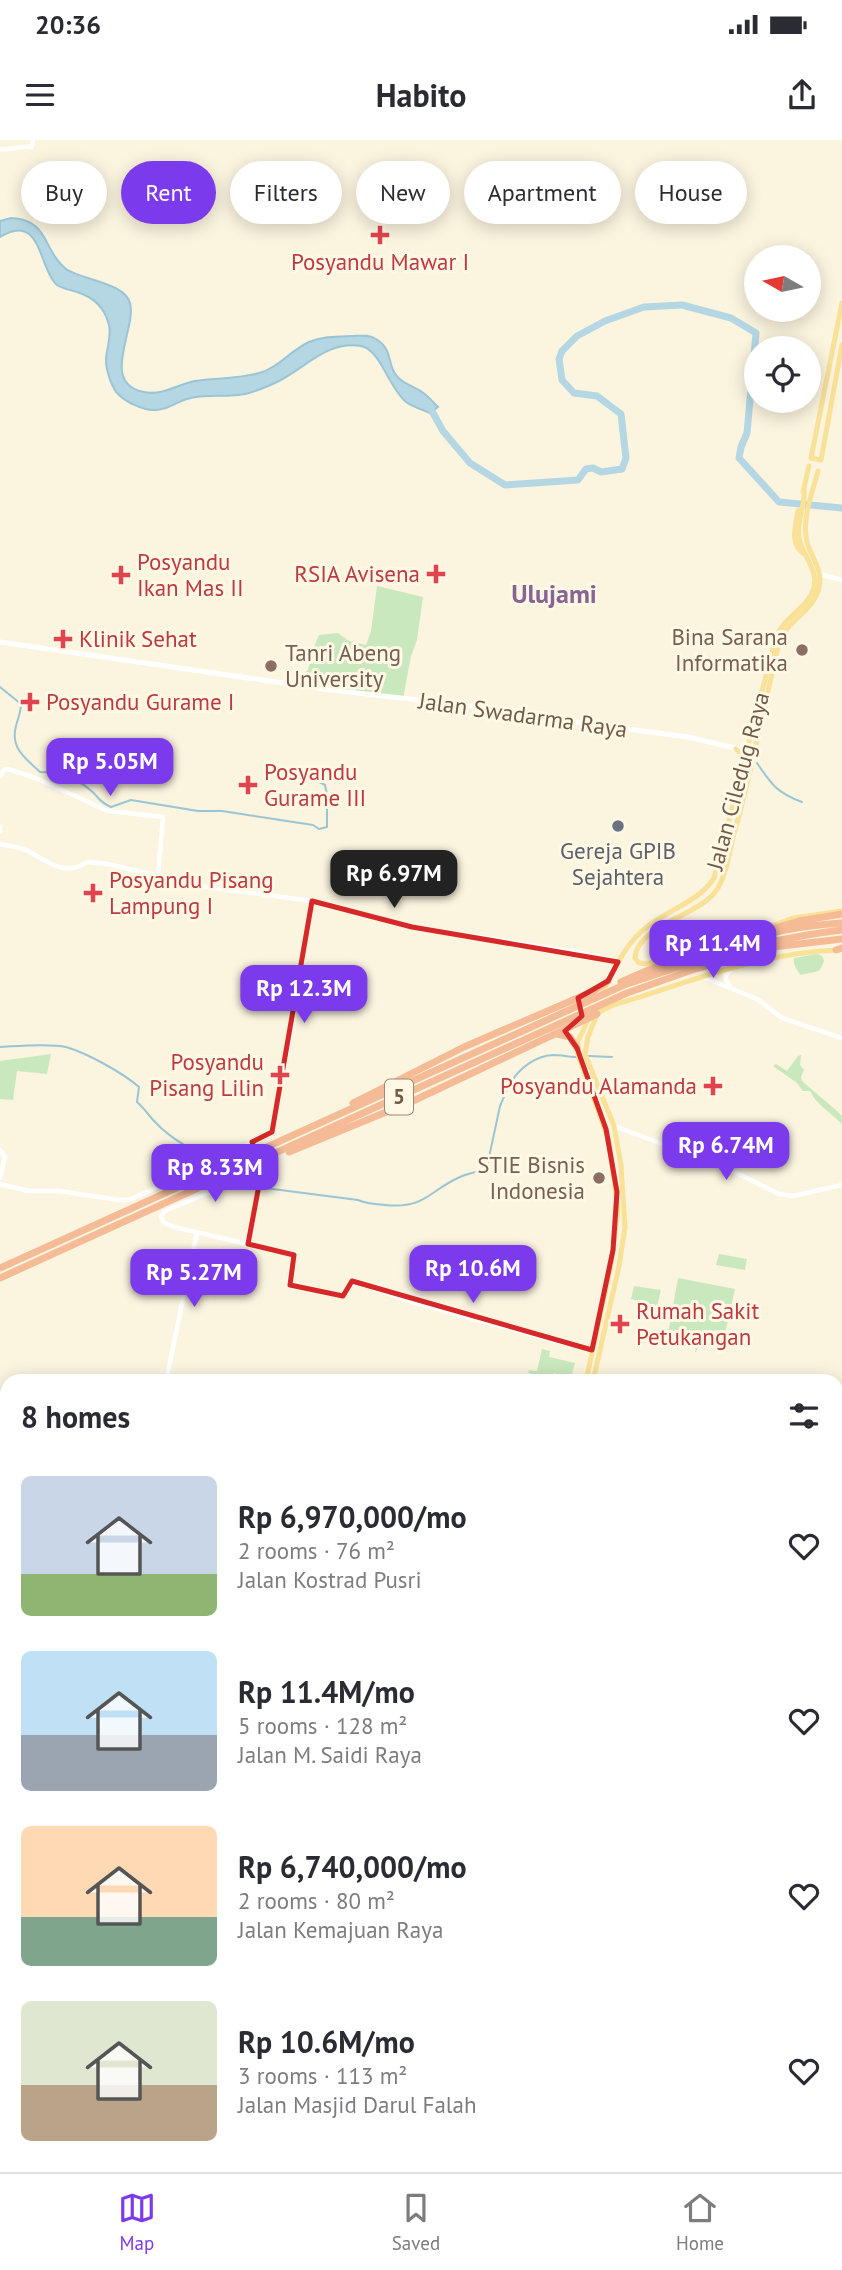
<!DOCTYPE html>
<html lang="en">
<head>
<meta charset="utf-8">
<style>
	body { margin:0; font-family:"PT Sans",sans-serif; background:#f2f2f3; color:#2b2b33; height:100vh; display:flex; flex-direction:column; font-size:26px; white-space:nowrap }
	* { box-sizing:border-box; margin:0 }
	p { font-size:23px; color:#7c7c81 }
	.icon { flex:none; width:38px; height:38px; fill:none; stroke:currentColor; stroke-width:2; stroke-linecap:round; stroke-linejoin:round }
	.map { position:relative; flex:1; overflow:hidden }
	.panel { position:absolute; left:0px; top:1234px; width:844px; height:800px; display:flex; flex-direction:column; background:#fff; border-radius:21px 21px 0 0; box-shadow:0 4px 18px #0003 }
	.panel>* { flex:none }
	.guide { position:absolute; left:21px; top:21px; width:802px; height:63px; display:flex; gap:14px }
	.needle { width:46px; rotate:279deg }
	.buttons { position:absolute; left:744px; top:105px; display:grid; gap:14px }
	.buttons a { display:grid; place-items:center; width:77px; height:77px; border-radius:50%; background:#fff; box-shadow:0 4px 18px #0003; font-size:35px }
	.price { position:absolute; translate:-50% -60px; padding:0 16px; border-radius:14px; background:#7c3aed; color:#fff; font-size:23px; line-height:46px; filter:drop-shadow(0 2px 4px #0008) }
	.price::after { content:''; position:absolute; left:50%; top:42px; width:21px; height:16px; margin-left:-10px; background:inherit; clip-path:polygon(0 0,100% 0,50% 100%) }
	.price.active { background:#222; color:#fff }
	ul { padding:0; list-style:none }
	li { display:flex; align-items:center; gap:21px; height:175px; padding:0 21px }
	li span { display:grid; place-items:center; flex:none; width:196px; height:140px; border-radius:10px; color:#555 }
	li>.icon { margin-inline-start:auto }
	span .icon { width:84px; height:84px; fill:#fffc; stroke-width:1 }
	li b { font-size:30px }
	h2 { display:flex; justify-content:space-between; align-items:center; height:84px; padding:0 21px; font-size:30px }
	.chip { padding:0 24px; border-radius:32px; background:#fff; box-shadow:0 4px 18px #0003; font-size:24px; line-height:63px }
	.chip.active { background:#7c3aed; color:#fff }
	.status { display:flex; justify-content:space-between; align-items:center; height:49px; padding:0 35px; background:#fff; direction:ltr }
	.status svg { height:19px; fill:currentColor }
	header { display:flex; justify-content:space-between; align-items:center; height:91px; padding:0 21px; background:#fff; font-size:32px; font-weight:600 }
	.tab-bar { display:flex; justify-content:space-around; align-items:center; height:98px; border-top:2px solid #e1e1e2; background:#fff; font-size:19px; color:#7c7c81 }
	.tab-bar a { display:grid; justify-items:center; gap:4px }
	.tab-bar .active { color:#7c3aed }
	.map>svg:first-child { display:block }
</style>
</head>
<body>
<div class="status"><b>20:36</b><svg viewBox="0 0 49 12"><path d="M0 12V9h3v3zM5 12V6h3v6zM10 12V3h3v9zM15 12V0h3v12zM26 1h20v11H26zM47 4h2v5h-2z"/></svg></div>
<header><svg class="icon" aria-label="menu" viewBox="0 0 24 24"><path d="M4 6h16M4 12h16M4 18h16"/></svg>Habito<svg class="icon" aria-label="share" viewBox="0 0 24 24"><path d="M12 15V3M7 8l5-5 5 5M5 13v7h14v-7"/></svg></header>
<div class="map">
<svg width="842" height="2032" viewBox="0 0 842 2032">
	<rect width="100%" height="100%" fill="#fbf4df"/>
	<path fill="#cae8be" d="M288,28L320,34L311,80L280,74Z
		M377,446L423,457L417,500L411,516L403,559L300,545L302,535L308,530L312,512L319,495L338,493L349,501L366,505L371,491Z
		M817,814L822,816L824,821L820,830C814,833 808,833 801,835C797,831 793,824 794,818Z
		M51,914L47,934L17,931L13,960L0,959V921Z
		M801,915L800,925L804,930L801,937L802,941L837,971L842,976V984C830,972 817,965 810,951H803L797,943L773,926L776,924L787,931L798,916Z
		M719,1114L747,1119L745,1130L716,1125Z
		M678,1138L735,1149L724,1198L719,1197L722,1196V1191L714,1190L713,1196L715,1197V1200L702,1198L696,1212H695L698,1199L677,1195V1199L672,1202L674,1195L668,1194Z
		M634,1146L661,1150L657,1167H652L651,1171L656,1173L655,1176L640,1174L644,1162L631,1159Z
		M542,1209L550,1211L549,1217L575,1223L571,1237L554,1233L552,1241H535L536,1235L528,1233L529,1230L537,1231Z
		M842,1355V1434L841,1436L837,1433L836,1358Z"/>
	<path fill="#b4d7e3" stroke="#9bc5d5" stroke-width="2" d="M11,78C49,79 43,111 66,129C82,140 125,143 130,163C137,189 99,243 144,252C163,256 178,244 195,241C217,238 238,239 259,233C278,228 291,210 309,202C322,196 336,197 351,196C359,196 369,194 376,199C393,209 387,224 396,235C402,244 414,246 422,252C428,256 433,262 438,267L430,273C423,270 413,267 406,262C388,247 381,210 361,206C326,200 304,230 275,243C266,247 255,252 245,254C227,258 206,253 187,259C176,262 166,271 153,270C143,270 126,262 119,255C112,249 106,230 106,221C106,209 112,197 109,185C105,168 93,157 77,152C71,150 63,149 57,145C38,128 42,71 0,97V81Z"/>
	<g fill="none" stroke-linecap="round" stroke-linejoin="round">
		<path stroke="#9bc5d5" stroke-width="2" d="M0,547L21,564C21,572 18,578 16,586C10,608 25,618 40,632C55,632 78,639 89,649C100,657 97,661 111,667L131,660L198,671H222L313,685L319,689L327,687V655L325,645L312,638
			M757,623C771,644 777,653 802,662
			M305,636L309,637
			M0,907C19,906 48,903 66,907C87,913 123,933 139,947L137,962C145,969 149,976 156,983C173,1001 198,1013 219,1024
			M589,916L612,917
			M511,942C520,928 535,916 553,915C561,915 569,917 576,917
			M235,1036L241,1042L257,1047L358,1060C367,1064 376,1064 385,1065C426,1069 428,1051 460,1037C471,1032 482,1033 488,1022L500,966L509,945
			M836,1424H842
			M836,1582L842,1584"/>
		<path stroke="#b4d7e3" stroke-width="7" d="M428,264L443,291L470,323L505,345L578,340L586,329L593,328L601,332L622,329L626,318L621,274L597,256L574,253L562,240L559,219L562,211L577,196L605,181L644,167L682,165L731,178L756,193L747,293L741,307L739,318L779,362L842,368"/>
		<path stroke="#fff" stroke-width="4.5" d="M0,9C11,11 20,5 32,7L33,0
			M819,434L842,440
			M0,636L4,630L8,629L36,638L108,671L163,677L158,736
			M0,687V691
			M0,704C9,706 20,707 28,711C48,722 65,737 87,722L108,724L158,736L161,741L312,761L412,787L577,812L618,822
			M703,837L757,859L782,878L842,898
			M731,848L726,840V835L731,829
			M614,986L727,1028L779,1054L793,1056L842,1045
			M249,1004L258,1032L165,1071L161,1076L163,1082L174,1087L291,1114L294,1116L293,1119L289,1142L293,1146L343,1156L352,1143C369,1144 392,1156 409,1161C470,1178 531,1195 592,1210
			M0,1010L5,1017L0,1038
			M0,1044L29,1051H59L119,1060H129L194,1031L271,993L288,908L312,761
			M248,1103L262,1030L252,1002
			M166,1241L197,1092
			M0,1395L7,1398
			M836,1516L842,1519
			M0,2016L7,2017
			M46,2026L67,2032
			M563,2026L611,2032
			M658,2032H694"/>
		<path stroke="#fff" stroke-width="5" d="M0,502L331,550L531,573L575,582L688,597L755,613"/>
		<path stroke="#f9e198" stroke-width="5" d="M842,163L811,318L821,320L842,205
			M803,352L809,326
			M798,371C795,387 789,406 806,415
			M736,609L746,618
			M741,798L793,778L842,771
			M708,806L647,824L639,823L635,818C637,784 702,776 718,748C727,732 729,714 733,697C752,632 764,565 780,499C790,479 814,470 819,448C824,427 807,414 806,396C803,375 813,351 818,331
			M602,854C614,830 625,803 648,786C668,770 700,761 714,738L776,497C783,479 802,471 811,455C823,433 803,418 799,398C796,382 806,365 804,349
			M586,1241L611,1125L618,1070L609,1001L578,915V901L589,878
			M593,1241L619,1126L625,1087L621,1025L614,986L585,914L588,897L597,874C610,864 628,861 643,856C706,835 772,812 839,810
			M287,2032L289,2026
			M292,2032L294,2026"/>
		<path stroke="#f5bb96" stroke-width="7" d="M768,790L799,781L842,774
			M836,810L842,808
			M621,842C683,813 773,787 842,783
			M557,894L570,897L577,908
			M353,963L464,907L594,851L608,841
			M289,1012L413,961L597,874
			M0,1128L624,845C697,820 765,799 842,790
			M0,1138L627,853L692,830L773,807L842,799"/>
	</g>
	<path fill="none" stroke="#d62828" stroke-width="5" stroke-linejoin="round" d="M312,761L412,787L618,822L608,841L578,858L582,876L565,891L577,908L606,989L617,1052L613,1110L592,1210L352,1141L343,1156L290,1145L294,1115L248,1104L262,1029L252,1002L272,992Z"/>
	<g fill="#e0444e" stroke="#fff8e4" stroke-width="2.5">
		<path d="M376.5 84.5h7v7h7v7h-7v7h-7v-7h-7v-7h7z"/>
		<path d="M432.5 423.5h7v7h7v7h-7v7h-7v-7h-7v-7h7z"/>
		<path d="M117.5 424.5h7v7h7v7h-7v7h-7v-7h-7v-7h7z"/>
		<path d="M59.5 488.5h7v7h7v7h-7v7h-7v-7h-7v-7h7z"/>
		<path d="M26.5 551.5h7v7h7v7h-7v7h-7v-7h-7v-7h7z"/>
		<path d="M244.5 634.5h7v7h7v7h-7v7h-7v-7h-7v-7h7z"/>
		<path d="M89.5 742.5h7v7h7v7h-7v7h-7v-7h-7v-7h7z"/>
		<path d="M276.5 924.5h7v7h7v7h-7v7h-7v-7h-7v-7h7z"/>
		<path d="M709.5 935.5h7v7h7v7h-7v7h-7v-7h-7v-7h7z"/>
		<path d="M616.5 1173.5h7v7h7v7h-7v7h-7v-7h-7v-7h7z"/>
	</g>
	<g fill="#8d6e63" stroke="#fff8e4" stroke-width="2.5">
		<circle cx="802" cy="510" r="7"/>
		<circle cx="271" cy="526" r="7"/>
		<circle cx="599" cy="1038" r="7"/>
	</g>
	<circle fill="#6b7280" stroke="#fff8e4" stroke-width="2.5" cx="618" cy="686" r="7"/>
	<g text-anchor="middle" stroke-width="6" stroke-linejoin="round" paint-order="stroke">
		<rect fill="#fff8e4" stroke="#9b8a77" stroke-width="2" x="385" y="939.5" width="28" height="35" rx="5"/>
		<g font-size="21" font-weight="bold" fill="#705b48">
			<text x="399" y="964">5</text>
		</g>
		<g font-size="23" fill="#be3a42" stroke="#fff8e4" text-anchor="start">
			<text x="380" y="130" text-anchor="middle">Posyandu Mawar I</text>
			<text x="137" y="430">Posyandu<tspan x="137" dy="26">Ikan Mas II</tspan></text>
			<text x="420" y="442" text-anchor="end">RSIA Avisena</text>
			<text x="79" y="507">Klinik Sehat</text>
			<text x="46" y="570">Posyandu Gurame I</text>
			<text x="264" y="640">Posyandu<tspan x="264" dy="26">Gurame III</tspan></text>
			<text x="109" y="748">Posyandu Pisang<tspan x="109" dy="26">Lampung I</tspan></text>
			<text x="264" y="930" text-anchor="end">Posyandu<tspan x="264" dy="26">Pisang Lilin</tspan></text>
			<text x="697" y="954" text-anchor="end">Posyandu Alamanda</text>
			<text x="636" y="1179">Rumah Sakit<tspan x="636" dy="26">Petukangan</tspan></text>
		</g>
		<g font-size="23" fill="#785e54" stroke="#fff8e4" text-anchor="end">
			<text x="788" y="505">Bina Sarana<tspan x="788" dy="26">Informatika</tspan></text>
			<text x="285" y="521" text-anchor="start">Tanri Abeng<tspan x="285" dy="26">University</tspan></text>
			<text x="585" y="1033">STIE Bisnis<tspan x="585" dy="26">Indonesia</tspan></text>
		</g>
		<g font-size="23" fill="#705b48" stroke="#fff8e4">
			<text transform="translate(523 575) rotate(8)" y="8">Jalan Swadarma Raya</text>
			<text transform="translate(738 641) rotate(-75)" y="8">Jalan Ciledug Raya</text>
		</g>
		<g font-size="23" fill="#5b616d" stroke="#fff8e4">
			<text x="618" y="719">Gereja GPIB<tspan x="618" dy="26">Sejahtera</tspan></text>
		</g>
		<g font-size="26" font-weight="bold" fill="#896394" stroke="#fff8e4">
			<text x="554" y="463">Ulujami</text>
		</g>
	</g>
</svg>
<div class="buttons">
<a><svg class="needle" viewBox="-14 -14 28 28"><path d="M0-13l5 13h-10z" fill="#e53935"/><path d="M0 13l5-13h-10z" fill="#7c7c81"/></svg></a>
<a><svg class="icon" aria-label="locate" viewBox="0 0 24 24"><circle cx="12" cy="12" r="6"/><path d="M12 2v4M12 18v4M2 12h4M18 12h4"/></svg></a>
</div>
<b class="price" style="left:110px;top:658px">Rp 5.05M</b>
<b class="price active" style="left:394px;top:770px">Rp 6.97M</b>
<b class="price" style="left:713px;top:840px">Rp 11.4M</b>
<b class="price" style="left:304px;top:885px">Rp 12.3M</b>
<b class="price" style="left:726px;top:1042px">Rp 6.74M</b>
<b class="price" style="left:215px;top:1064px">Rp 8.33M</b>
<b class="price" style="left:473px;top:1165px">Rp 10.6M</b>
<b class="price" style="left:194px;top:1169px">Rp 5.27M</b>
<div class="guide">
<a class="chip">Buy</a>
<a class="chip active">Rent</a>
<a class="chip">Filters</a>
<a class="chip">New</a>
<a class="chip">Apartment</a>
<a class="chip">House</a>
</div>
<section class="panel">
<h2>8 homes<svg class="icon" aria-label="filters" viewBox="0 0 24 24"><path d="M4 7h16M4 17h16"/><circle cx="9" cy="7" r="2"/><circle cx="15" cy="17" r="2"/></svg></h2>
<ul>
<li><span style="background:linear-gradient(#c9d6e8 70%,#8fb573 0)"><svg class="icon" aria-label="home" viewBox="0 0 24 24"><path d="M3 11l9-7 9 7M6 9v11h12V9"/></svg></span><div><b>Rp 6,970,000/mo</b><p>2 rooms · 76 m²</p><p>Jalan Kostrad Pusri</p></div><svg class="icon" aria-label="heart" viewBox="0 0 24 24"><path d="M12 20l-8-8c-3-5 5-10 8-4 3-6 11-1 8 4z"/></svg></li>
<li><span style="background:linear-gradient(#bfe0f5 60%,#9aa5b1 0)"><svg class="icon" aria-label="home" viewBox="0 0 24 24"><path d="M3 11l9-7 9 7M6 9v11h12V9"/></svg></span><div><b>Rp 11.4M/mo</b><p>5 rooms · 128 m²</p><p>Jalan M. Saidi Raya</p></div><svg class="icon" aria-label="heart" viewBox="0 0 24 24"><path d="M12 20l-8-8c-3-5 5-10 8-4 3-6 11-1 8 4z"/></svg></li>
<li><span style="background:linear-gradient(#ffd9b3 65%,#7fa58c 0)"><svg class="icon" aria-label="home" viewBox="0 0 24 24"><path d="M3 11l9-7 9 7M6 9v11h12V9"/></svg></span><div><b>Rp 6,740,000/mo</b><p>2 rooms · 80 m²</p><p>Jalan Kemajuan Raya</p></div><svg class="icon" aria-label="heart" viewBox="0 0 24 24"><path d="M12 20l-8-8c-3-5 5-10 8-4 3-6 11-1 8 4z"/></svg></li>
<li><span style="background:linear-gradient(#dfe7d0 60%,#b9a48a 0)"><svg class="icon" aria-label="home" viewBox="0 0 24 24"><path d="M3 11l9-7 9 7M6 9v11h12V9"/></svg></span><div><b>Rp 10.6M/mo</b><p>3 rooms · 113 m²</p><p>Jalan Masjid Darul Falah</p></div><svg class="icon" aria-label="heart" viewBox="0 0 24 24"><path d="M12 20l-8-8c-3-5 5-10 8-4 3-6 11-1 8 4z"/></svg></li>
</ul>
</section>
</div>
<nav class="tab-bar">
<a class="active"><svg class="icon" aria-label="map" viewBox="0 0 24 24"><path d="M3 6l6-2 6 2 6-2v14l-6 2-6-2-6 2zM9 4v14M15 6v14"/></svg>Map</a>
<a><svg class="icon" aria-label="saved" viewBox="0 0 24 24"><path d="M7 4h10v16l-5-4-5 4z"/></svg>Saved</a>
<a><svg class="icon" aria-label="home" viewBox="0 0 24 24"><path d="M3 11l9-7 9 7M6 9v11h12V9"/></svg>Home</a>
</nav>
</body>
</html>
